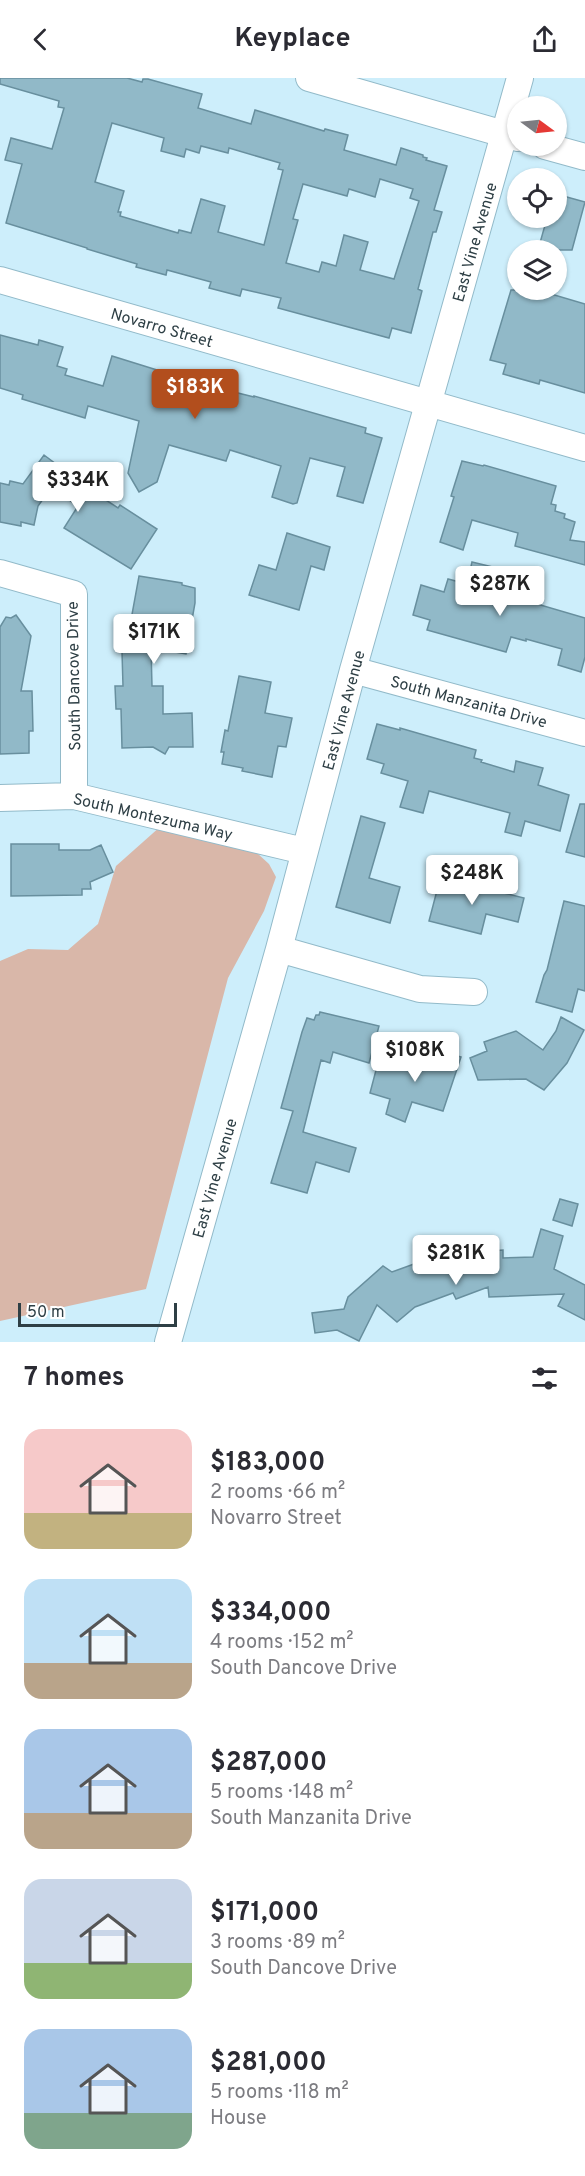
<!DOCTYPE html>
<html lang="en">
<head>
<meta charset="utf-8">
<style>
	body { margin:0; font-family:Overpass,sans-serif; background:#f2f2f3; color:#2b2b33; height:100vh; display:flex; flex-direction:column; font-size:22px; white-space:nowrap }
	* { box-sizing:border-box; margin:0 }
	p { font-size:20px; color:#7c7c81 }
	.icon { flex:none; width:33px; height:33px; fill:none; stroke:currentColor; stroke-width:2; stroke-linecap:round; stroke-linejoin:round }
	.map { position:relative; height:1264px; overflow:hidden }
	.side { display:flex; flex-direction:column; background:#fff; flex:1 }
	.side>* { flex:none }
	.needle { width:39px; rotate:105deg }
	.tools { position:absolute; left:507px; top:18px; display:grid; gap:12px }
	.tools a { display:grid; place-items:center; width:60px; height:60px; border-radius:50%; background:#fff; box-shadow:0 2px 4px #0004; font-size:30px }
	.scale { position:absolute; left:18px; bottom:15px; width:159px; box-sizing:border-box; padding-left:6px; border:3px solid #2e3f45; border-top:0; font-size:16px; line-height:21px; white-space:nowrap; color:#2e3f45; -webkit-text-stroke:4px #fff; paint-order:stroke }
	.price { position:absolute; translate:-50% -51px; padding:0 14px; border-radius:6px; background:#fff; color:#222; font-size:20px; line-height:39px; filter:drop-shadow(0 2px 3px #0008) }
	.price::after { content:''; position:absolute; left:50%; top:36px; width:18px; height:14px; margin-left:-9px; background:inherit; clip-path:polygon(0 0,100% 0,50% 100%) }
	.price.selected { background:#b24e1d; color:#fff }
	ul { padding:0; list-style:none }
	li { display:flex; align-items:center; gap:18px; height:150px; padding:0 24px }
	li span { display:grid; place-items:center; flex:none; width:168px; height:120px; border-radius:18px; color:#555 }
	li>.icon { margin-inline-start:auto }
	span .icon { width:72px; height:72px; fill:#fffc; stroke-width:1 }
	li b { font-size:26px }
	h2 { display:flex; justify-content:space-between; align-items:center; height:72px; padding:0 24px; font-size:26px }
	header { display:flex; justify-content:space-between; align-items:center; height:78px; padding:0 24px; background:#fff; font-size:27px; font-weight:700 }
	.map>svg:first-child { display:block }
</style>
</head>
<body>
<header><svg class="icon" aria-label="back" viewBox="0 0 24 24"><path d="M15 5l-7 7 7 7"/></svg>Keyplace<svg class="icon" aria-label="share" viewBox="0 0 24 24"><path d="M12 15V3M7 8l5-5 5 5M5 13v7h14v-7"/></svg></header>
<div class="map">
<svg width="585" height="1264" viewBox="0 0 585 1264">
	<rect width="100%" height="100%" fill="#cdeefb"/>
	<path fill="#d9b7a9" d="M161,748L257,775L269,786L276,799L264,833L228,900L146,1211L0,1243V883L28,871L68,872L98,846L116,788Z"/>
	<path fill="#91b9c8" stroke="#688f9e" stroke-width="1.5" fill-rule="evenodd" d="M0,0H127L142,4L143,1H148L202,16L198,30L251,46L255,32L324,53L325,51L348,57L344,72L396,87L401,70L423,77V79L427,80L426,82L447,88L434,132L442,134L436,154H433L418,211L422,213L411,255L392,250L389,260L278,230L281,220L242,211L240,218L209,210L211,204L167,192L166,197L136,189L137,186L87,171V170L6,145L22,86L5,82L11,60L52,71L64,30L58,29L59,23L0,6ZM112,45L164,60L161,73L184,79L186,71L199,75L201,68L228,75L229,70L280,85L278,91L283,92L264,167L218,154L225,128L201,121L191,155L179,152L178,155L120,138L121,134H118L124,113L95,104ZM380,101L413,111L410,120L419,123L394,201L360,192L368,164L344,157L336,188L322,184L319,194L286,185L298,142L293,141L303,106L347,118L349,111L375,119Z
		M556,116L585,124L572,172H538L547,140H556Z
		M511,212H552L551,216L585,226V315L540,302L539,306L503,296L506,286L490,282Z
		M0,257L38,267L39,262L63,269L57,288L67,291L65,297L103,308L112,278L202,306L254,319V318L366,350L365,355L382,360L363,425L337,418L345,389L310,380L297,425L293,426L272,419L281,388L230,372L226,383L169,367L157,404L139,414L128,395L139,343L88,328L85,340L22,321L23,317L0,310Z
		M44,377L64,392L63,394L118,430L120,427L157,451L131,491L64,450L78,428L51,410L38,428L34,447L21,444V448L0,444V405L9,407L10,403L23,406Z
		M462,383L483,388L484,387L556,408L551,426L556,427L555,433L565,436L564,440L575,444L570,462L585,464V487L515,468L518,455L472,442L463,472L440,464L454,419L451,418Z
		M287,455L330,469L324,492L311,488L299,532L249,517L259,487L276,492Z
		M472,484L497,490L493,504L539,518L537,526L585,540V579L581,594L558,587L562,571L526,561V563L511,559L506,574L427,552L430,542L413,537L421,507L444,514L448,501L467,506Z
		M139,498L182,505V507L195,510V525L186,576L151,570L152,608H163V636L192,635L193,669H169L165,676L153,669L122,670L121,631H116L115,608H123L122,574L127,542H131Z
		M16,537L31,558L21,613H32L33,653H29V675L0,676V549L6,539L11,540Z
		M239,598L271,604L265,635L292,640L286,669L278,668L272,699L242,693L243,690L222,686L224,674H221L225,652L228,653Z
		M377,646L400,652V650L476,672L474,680L482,682L481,684L514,694L516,683L543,690L538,707L569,717L560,753L525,743L521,758L505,754L510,735L429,713L423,735L400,729L408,703L381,695L384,686L367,681Z
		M580,726H585V779L566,774Z
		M361,738L385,745L369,800L400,809L390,845L336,829Z
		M11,766H59V772H90L101,767L113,794L90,804L91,811H82V817L11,818Z
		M440,801L478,812L479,809L524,820L518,844L486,836L481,856L429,843Z
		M564,823L585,828V913L578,911L572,934L536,924L544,897L547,892Z
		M320,934L379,948L369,985L333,974L330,985L321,982L303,1054L356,1070L349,1094L316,1084L307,1115L271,1105L293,1033L281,1030L302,954L307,940L314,942L316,937H319Z
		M561,939L584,952L567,985L544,1012L526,1001L478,1002L470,980L487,973L484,964L516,953L543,972L556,953Z
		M430,970L461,979L443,1033L412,1024L405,1044L386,1036L390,1021L370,1015L380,977L424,990Z
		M560,1121L578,1126L572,1148L553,1142Z
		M541,1151L563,1158L554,1191L585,1207V1242L558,1228L564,1216L489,1219L488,1209L456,1221L453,1215L415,1229L397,1244L377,1227L359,1263L337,1252L315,1255L312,1235L344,1231L348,1219L383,1188L392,1194L436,1178L438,1185L450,1181L452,1185L490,1170V1173L503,1172V1180L533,1179Z"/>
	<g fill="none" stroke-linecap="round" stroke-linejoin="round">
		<g stroke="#92bac9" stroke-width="28">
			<path id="minor" d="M309,0L518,60
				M545,68L585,79
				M0,202L585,370
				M0,495L74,516V718
				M353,592L585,655
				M0,720L74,718L304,773
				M279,871L420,911L474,914
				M168,1264L279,871L353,592L520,0"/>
		</g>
		<use href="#minor" stroke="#fff" stroke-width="26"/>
	</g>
	<g text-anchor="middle" stroke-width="4.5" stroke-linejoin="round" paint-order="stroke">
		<g font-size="16" fill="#2e3f45" stroke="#fff">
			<text transform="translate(474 164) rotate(-74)" y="6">East Vine Avenue</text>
			<text transform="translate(162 249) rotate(16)" y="6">Novarro Street</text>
			<text transform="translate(73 598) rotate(-91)" y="6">South Dancove Drive</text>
			<text transform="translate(469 623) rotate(15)" y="6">South Manzanita Drive</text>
			<text transform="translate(343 632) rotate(-75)" y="6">East Vine Avenue</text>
			<text transform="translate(153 738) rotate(13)" y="6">South Montezuma Way</text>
			<text transform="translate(214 1100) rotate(-74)" y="6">East Vine Avenue</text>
		</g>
	</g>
</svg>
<div class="tools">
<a><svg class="needle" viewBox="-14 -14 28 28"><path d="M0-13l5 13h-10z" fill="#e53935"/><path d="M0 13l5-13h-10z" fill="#7c7c81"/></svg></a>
<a><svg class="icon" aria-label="locate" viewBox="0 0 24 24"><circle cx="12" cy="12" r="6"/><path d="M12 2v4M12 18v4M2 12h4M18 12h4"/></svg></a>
<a><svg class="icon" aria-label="layers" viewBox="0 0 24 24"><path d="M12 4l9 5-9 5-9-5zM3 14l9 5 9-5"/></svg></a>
</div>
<div class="scale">50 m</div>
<b class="price selected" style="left:195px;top:342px">$183K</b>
<b class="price" style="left:78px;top:435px">$334K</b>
<b class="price" style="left:500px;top:539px">$287K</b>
<b class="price" style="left:154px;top:587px">$171K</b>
<b class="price" style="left:472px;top:828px">$248K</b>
<b class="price" style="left:415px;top:1005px">$108K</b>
<b class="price" style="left:456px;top:1208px">$281K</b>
</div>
<section class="side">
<h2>7 homes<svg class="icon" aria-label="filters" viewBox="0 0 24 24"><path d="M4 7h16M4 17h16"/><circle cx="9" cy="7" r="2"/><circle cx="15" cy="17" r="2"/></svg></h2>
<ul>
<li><span style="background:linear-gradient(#f6c9c9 70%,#c2b280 0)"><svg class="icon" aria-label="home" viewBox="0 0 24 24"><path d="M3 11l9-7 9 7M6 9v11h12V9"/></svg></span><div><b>$183,000</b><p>2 rooms · 66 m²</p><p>Novarro Street</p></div></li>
<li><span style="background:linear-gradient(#bfe0f5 70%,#b9a48a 0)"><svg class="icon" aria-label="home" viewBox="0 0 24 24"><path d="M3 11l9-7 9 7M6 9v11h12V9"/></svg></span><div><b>$334,000</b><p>4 rooms · 152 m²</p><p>South Dancove Drive</p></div></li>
<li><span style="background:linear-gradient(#a9c7e8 70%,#b9a48a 0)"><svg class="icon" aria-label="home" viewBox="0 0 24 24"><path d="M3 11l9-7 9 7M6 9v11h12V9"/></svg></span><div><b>$287,000</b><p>5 rooms · 148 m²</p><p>South Manzanita Drive</p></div></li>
<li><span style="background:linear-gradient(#c9d6e8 70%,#8fb573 0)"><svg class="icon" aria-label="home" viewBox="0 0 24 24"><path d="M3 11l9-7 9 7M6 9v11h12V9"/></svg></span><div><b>$171,000</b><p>3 rooms · 89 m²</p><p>South Dancove Drive</p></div></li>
<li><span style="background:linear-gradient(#a9c7e8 70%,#7fa58c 0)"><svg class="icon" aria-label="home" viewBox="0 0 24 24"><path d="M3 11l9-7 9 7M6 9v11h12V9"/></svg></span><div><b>$281,000</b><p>5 rooms · 118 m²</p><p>House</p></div></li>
</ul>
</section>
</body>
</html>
